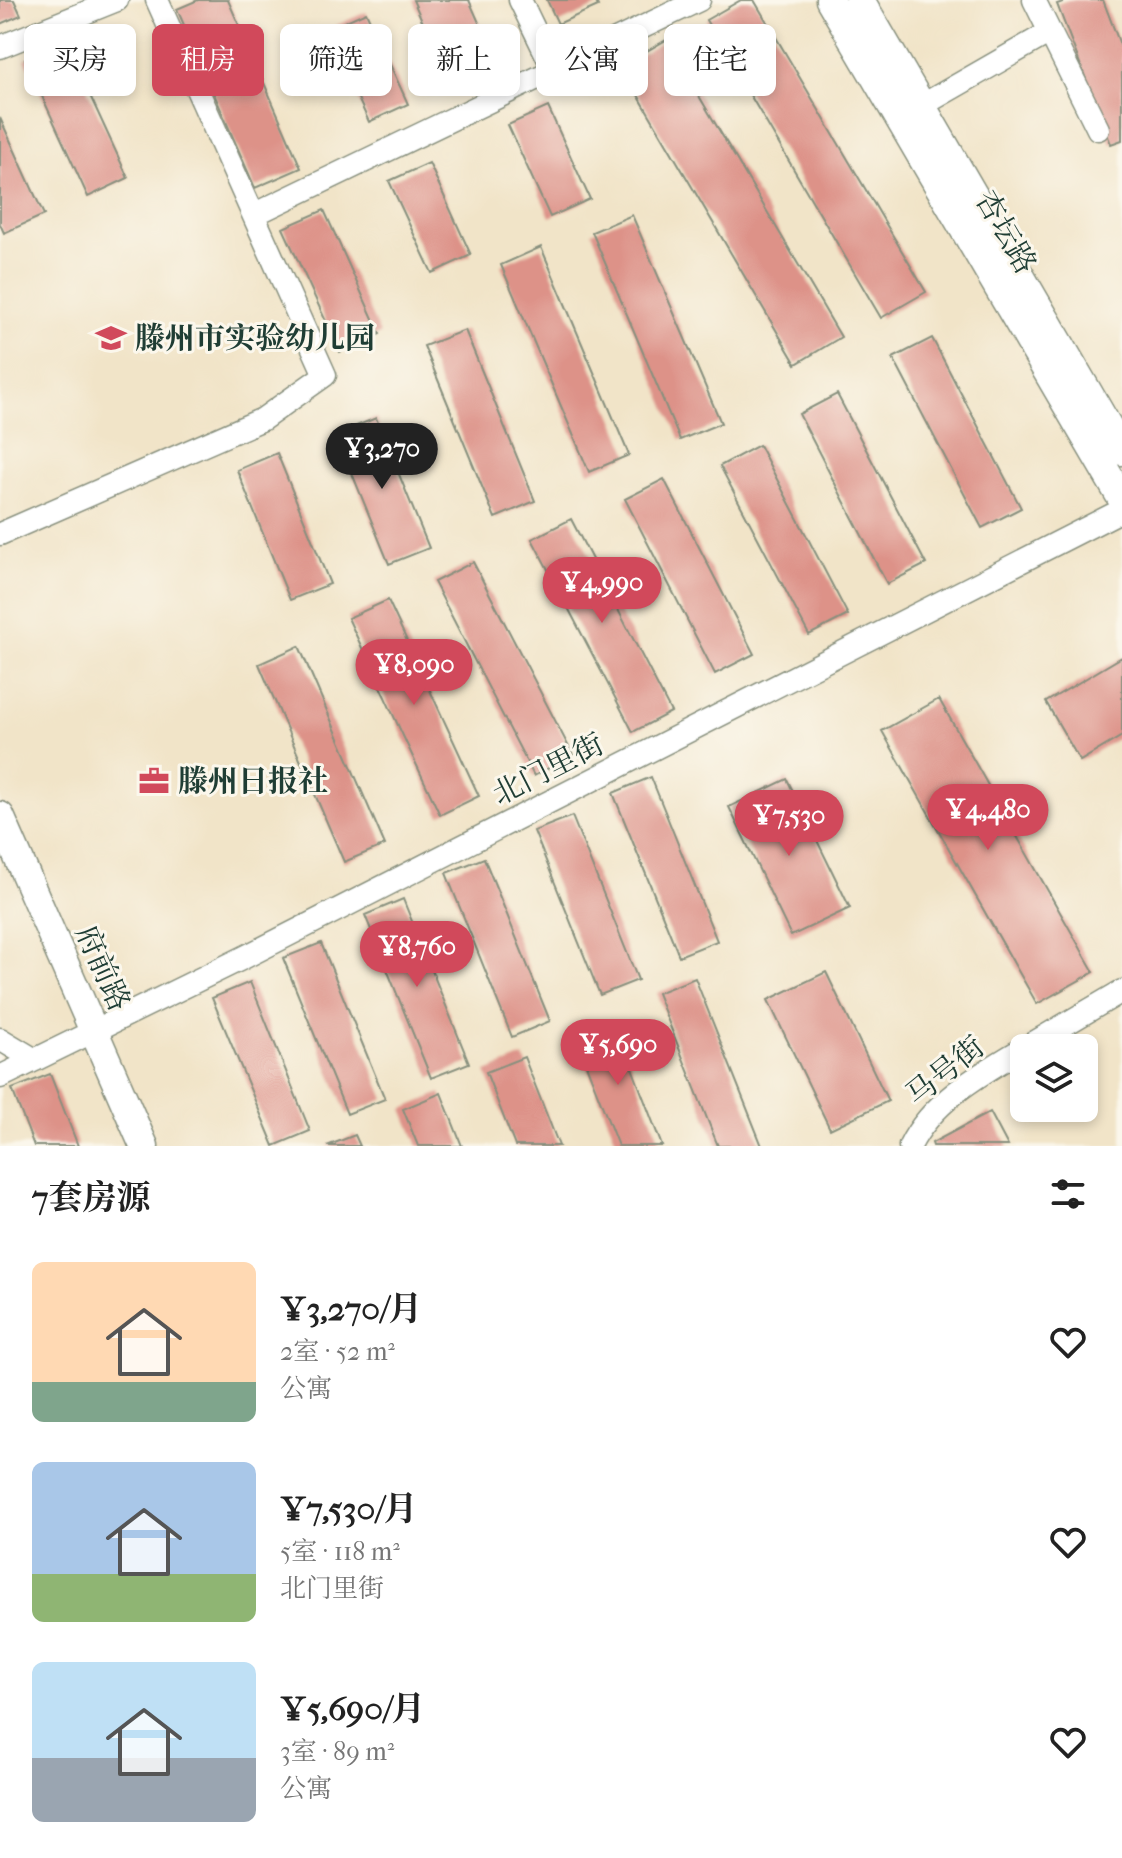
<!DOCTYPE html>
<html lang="zh">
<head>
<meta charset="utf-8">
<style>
	body { margin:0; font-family:"IM FELL French Canon","Noto Serif SC",serif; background:#f2f2f2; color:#222; height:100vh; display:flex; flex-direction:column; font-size:30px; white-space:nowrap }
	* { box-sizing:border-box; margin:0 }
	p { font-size:26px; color:#767676 }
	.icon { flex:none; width:44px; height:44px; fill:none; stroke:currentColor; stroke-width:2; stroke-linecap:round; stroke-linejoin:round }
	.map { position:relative; height:1146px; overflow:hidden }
	.details { display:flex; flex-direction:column; background:#fff; flex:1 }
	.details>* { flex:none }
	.guide { position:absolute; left:24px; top:24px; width:1074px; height:72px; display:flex; gap:16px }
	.tools { position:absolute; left:1010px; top:1034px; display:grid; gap:16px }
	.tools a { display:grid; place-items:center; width:88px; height:88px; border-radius:12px; background:#fff; box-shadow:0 4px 12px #0003; font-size:40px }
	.price { position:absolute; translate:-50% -68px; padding:0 18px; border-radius:28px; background:#d1495b; color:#fff; font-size:26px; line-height:52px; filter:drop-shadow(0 2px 4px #0008) }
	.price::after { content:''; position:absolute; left:50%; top:48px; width:24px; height:18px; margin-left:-12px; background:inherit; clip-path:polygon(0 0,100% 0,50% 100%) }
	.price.active { background:#222; color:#fff }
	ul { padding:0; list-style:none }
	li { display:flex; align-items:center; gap:24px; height:200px; padding:0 32px }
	li span { display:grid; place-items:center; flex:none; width:224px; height:160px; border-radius:12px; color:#555 }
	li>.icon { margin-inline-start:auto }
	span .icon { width:96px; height:96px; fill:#fffc; stroke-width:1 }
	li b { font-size:34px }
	h2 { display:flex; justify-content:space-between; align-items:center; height:96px; padding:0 32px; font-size:34px }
	.pill { padding:0 28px; border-radius:12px; background:#fff; box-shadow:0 4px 12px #0003; font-size:28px; line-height:72px }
	.pill.active { background:#d1495b; color:#fff }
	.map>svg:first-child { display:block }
</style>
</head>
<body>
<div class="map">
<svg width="1122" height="1146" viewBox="0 0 1122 1146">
	<rect width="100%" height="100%" fill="#fbf7ec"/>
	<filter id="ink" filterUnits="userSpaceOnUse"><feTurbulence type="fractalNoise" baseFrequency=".0125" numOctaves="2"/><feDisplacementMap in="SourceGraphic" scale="16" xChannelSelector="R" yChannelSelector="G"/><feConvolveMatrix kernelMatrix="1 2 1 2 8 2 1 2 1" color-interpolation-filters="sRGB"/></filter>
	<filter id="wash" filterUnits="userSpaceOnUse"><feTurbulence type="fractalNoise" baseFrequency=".006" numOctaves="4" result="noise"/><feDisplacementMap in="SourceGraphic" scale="32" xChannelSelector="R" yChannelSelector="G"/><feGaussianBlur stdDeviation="1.8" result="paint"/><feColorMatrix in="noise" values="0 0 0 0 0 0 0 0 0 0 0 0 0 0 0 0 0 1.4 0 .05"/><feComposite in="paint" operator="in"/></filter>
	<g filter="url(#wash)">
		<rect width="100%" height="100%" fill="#f1e4c8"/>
		<g id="blocks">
			<path fill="#dd9288" d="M0,0H14L21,15L0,24Z
				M198,0H228L301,168L255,188L177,9Z
				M413,0H469L499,68L452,89Z
				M547,0H595L598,6L558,24Z
				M741,0H754L926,292L881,318L706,20Z
				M1068,0H1103L1122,50V140L1111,144L1057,4Z
				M366,12L408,104L369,122L326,30Z
				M666,40L841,337L796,364L621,66Z
				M65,41L128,178L88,197L25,59Z
				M548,107L590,199L550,217L508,125Z
				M0,118L44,215L4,233L0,224Z
				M429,163L471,255L432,273L389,181Z
				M324,210L380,334L340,352L283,228Z
				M632,215L721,423L680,440L592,232Z
				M541,247L629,455L589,472L501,265Z
				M465,330L535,501L495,518L424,346Z
				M932,338L1021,508L982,528L893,358Z
				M837,394L926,564L887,584L799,414Z
				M376,418L429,548L389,564L336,434Z
				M759,445L848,615L809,635L720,466Z
				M277,453L330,584L290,600L237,470Z
				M664,479L754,654L715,674L625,499Z
				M571,519L671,712L633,732L532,539Z
				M473,562L573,755L534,776L434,582Z
				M388,600L479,796L440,815L348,618Z
				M299,646L385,845L344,862L259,664Z
				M1122,657V736L1080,761L1046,702Z
				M939,699L1094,972L1037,1004L882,731Z
				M651,777L717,941L679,956L613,793Z
				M787,779L850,908L791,936L729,807Z
				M572,816L638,980L600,995L534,831Z
				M484,858L550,1021L512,1037L446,873Z
				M403,899L469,1063L431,1078L365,915Z
				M321,943L385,1099L347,1114L283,958Z
				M826,972L888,1101L830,1129L768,1000Z
				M695,978L762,1146H718L657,993Z
				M250,982L310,1131L274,1146L212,998Z
				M614,1021L662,1146H618L575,1036Z
				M524,1057L559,1146H515L486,1072Z
				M50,1074L78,1146H34L12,1089Z
				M441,1093L462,1146H418L403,1109Z
				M990,1112L1008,1146H933L932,1143Z
				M355,1135L360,1146H327Z"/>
		</g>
	</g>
	<g filter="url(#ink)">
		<use href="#blocks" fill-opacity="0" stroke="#88907e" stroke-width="2"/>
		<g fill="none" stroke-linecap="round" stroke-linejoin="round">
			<g stroke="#88907e" stroke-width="25">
				<path id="minor" d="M520,0L555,72
					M1034,0L1098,129
					M0,47L117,0
					M921,106L1050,32
					M255,214L699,0
					M0,534L263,419L325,375L157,0
					M0,1039L35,1060
					M1025,1048L1122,991
					M0,1077L243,958L1122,510
					M910,1146C932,1101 982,1073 1024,1048"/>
			</g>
			<g stroke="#88907e" stroke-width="31">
				<path id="major" d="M830,0L1122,499
					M860,0L1122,451
					M0,816L144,1146"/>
			</g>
			<use href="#minor" stroke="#fff" stroke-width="22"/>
			<use href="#major" stroke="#fff" stroke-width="28"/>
		</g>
	</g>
	<defs>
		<g id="school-bare" transform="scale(2.4)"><path d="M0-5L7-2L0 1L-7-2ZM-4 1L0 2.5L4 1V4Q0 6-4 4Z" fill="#d1495b" stroke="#fbf7ec" stroke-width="2.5" paint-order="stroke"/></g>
		<g id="office-bare" transform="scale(2.4)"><path d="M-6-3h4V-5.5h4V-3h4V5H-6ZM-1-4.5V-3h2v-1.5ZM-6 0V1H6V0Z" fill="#d1495b" stroke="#fbf7ec" stroke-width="2.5" paint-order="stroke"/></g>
	</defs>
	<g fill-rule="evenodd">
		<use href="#school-bare" x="111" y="338"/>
		<use href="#office-bare" x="154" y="781"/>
	</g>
	<g text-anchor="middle" stroke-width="6" stroke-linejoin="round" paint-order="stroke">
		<g font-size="30" fill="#1f3d34" stroke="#fbf7ec">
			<text transform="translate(1006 232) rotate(60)" y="10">杏坛路</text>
			<text transform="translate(548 769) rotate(-27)" y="10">北门里街</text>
			<text transform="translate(103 968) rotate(66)" y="10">府前路</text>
			<text transform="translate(945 1071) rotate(-39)" y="10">马号街</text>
		</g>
		<g font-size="30" font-weight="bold" fill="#1f3d34" stroke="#fbf7ec" text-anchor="start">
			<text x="135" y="348">滕州市实验幼儿园</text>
			<text x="178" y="791">滕州日报社</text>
		</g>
	</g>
</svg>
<div class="tools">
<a><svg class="icon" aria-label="layers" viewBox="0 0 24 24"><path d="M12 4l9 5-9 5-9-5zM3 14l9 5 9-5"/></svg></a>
</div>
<b class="price active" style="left:382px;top:491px">¥3,270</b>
<b class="price" style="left:602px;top:625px">¥4,990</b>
<b class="price" style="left:414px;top:707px">¥8,090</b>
<b class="price" style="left:988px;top:852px">¥4,480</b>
<b class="price" style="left:789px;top:858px">¥7,530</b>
<b class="price" style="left:417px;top:989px">¥8,760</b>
<b class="price" style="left:618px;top:1087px">¥5,690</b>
<div class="guide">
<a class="pill">买房</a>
<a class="pill active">租房</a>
<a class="pill">筛选</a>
<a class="pill">新上</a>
<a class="pill">公寓</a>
<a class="pill">住宅</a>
</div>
</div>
<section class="details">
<h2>7套房源<svg class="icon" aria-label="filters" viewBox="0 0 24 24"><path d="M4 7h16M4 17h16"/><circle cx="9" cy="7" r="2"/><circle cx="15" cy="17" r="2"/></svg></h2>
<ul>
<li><span style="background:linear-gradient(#ffd9b3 75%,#7fa58c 0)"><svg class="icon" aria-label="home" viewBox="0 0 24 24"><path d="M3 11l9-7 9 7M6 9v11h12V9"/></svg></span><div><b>¥3,270/月</b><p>2室 · 52 m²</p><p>公寓</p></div><svg class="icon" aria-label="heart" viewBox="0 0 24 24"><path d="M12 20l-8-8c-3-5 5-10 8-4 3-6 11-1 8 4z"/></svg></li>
<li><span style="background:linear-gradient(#a9c7e8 70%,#8fb573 0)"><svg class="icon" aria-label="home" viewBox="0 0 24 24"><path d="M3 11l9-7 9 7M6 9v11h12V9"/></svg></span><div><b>¥7,530/月</b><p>5室 · 118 m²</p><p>北门里街</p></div><svg class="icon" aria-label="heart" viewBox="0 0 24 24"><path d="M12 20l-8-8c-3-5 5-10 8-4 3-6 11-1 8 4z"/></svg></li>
<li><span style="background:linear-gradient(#bfe0f5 60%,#9aa5b1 0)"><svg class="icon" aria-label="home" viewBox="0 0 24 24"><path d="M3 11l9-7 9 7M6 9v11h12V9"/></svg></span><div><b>¥5,690/月</b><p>3室 · 89 m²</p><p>公寓</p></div><svg class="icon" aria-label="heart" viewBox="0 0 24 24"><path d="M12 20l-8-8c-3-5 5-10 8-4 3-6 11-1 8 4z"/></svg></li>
</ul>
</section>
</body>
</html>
